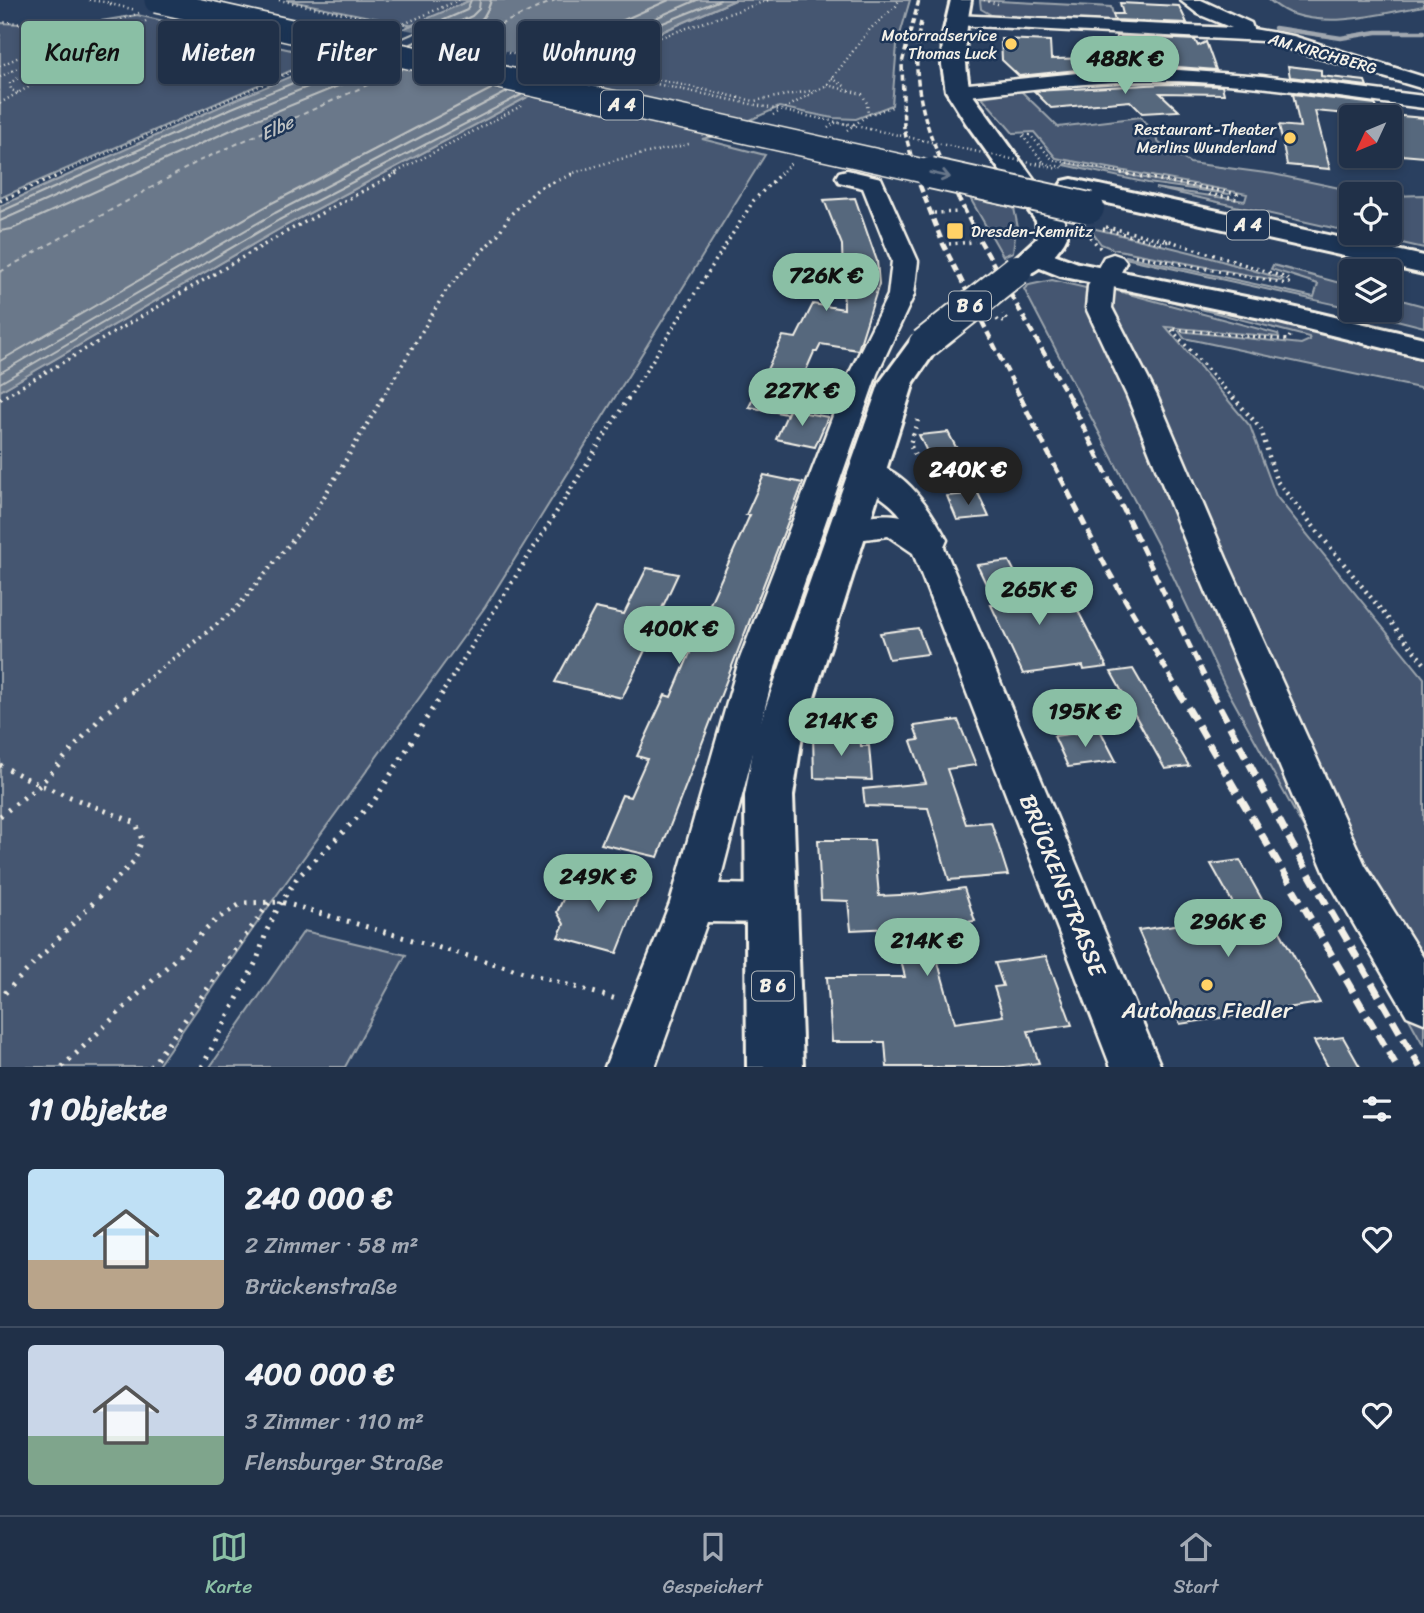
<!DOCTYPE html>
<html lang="de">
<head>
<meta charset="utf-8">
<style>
	body { margin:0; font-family:Sriracha,sans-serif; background:#2d3c52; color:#f1f3f6; height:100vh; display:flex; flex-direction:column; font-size:26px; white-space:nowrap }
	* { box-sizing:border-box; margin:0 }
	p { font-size:23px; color:#a2a9b4 }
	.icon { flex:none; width:38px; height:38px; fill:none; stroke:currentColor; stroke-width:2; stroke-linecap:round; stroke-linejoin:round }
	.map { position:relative; height:1067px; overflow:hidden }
	.sheet { display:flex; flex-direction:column; background:#203048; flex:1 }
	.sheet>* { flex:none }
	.guide { position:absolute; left:21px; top:21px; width:700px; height:63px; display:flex; gap:14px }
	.needle { width:46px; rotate:226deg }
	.buttons { position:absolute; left:1339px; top:105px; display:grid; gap:14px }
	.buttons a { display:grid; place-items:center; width:63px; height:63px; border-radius:7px; background:#203048; box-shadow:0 4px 10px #0003,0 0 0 2px #3d4b60; font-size:35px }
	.price { position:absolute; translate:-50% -60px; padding:0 16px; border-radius:24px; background:#8abfa5; color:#111; font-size:23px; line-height:46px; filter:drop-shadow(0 2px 4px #0008) }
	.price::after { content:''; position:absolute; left:50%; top:42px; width:21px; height:16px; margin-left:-10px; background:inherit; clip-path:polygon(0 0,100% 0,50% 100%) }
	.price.active { background:#222; color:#fff }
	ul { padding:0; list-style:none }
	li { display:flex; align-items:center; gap:21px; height:175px; padding:0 28px }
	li+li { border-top:2px solid #3d4b60 }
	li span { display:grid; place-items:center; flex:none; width:196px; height:140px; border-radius:7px; color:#555 }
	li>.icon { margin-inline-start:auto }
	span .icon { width:84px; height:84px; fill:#fffc; stroke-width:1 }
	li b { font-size:30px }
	h2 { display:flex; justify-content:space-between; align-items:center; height:84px; padding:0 28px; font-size:30px }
	.tag { padding:0 24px; border-radius:7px; background:#203048; box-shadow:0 4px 10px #0003,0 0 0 2px #3d4b60; font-size:24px; line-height:63px }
	.tag.active { background:#8abfa5; color:#111 }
	.dock { display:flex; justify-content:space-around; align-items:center; height:98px; border-top:2px solid #3d4b60; background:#203048; font-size:19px; color:#a2a9b4 }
	.dock a { display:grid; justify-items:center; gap:4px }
	.dock .active { color:#8abfa5 }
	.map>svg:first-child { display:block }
</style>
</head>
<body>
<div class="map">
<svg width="1424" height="1067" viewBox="0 0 1424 1067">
	<rect width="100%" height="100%" fill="#2a4060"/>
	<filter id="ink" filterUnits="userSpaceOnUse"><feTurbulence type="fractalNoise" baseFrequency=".0143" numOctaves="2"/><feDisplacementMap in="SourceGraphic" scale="14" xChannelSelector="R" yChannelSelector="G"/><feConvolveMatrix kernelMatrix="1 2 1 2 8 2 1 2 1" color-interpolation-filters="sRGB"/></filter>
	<g filter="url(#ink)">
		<path fill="#445771" stroke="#9ca4ac" stroke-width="2" d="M286,0H471L414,26Z
			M735,0H910L897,45L892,105L856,119L833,118L779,107L715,136L702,139L765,155L485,607L271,903L157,1067H0V391L283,227L597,60Z
			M980,0L1111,7L1116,25L993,16L981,9Z
			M1269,0H1424V6C1382,13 1334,28 1293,14C1284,12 1276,5 1269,0Z
			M137,15L322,57L0,198V23L71,26Z
			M1021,91L1058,127L1141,117L1159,143L1190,163L1273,174L1368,194H1351V232L1155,188L1245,201L1247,194L1056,158L1034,132L1013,133L982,97Z
			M1066,163L1229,194L1148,183L1064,165Z
			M1424,195V248L1357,233H1390V196Z
			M970,198L1014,208L1018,228L1016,229L1013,252L1003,256Z
			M1088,227L1194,253L1283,279L1280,281L1113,249L1101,244Z
			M1126,256L1314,297L1318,284L1271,269L1273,265L1351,286V308L1125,258Z
			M1052,280L1086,288L1093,306L1424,1014V1046L1224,684L1162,553L1024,289L1029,285Z
			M1114,290L1278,334L1279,337L1166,327L1250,426L1276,496L1424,678V988L1354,874L1107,310Z
			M1150,293L1424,355V389L1184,338L1179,331L1301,344L1310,340L1309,337L1150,296Z
			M1390,297L1424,306V327L1357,310H1390Z
			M304,931L406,955L345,1067H210Z"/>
		<path fill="#6a788a" stroke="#a1a8b0" stroke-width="2" d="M471,0H735L597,60L283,227L0,391V206L230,102Z"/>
		<path fill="#2a4060" d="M399,28L590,69L535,99L336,54Z"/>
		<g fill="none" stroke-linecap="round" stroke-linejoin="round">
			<path stroke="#bdc1c2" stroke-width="2" d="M396,41L467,10L471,0
				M411,44L472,16L479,9L480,0
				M429,48C455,38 484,30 491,0
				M527,70L585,37L669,0
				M542,73L591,46L697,0
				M555,76L648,29L720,0
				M0,212L232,108L354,58
				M0,221L236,116L369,62
				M0,231L12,229L240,126L387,66
				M0,361L270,204L491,89
				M0,373L275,213L507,92
				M0,383L279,220L521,95"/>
			<path stroke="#a1a8b0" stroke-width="4.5" d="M1275,28L1341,38L1377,32H1424"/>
			<path stroke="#bdc1c2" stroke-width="2" stroke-dasharray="5 4.5" stroke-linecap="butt" d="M439,52L555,0
				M0,272L199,161L405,68"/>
		</g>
		<path fill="#56677d" stroke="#f4f1e8" stroke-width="2" d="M1120,3L1179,6L1187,23L1115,20L1113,14H1123Z
			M1116,36L1195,40L1198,46L1206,42L1216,70L1165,66L1087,69L1019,76L1002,60L1001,39L1050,41L1051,59L1101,58L1095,44H1117Z
			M1288,66L1321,70V76L1365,81L1367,86L1290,77Z
			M1165,84L1222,86L1224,94L1160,93L1179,111L1142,113L1130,101L1051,108L1034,91Z
			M1293,94L1375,104L1381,117L1315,111L1330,169L1287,165L1279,125L1300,127Z
			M1390,115L1424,118V157L1390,154Z
			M855,198L877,261L879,284L858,350L821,344L817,352H814L787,414L749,407L783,336L796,338L813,304L844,309L842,245L824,200Z
			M789,410L828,417L815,447L776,439Z
			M948,432L959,453L929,456L919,435Z
			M764,475L803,483L658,857L601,844L622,795L630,797L647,759L637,756L665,695L671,697L690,653L648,644L622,698L555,682L595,608L624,614L647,568L678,574L657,619L699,628L750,515H746Z
			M978,493L989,517L957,520L947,496Z
			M1009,561L1035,611L1076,607L1107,667L1084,670L1083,666L1023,674L991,605H996L977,565Z
			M918,628L928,654L889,659L880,633Z
			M1133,669L1189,766L1165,769L1111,672Z
			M958,720L976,765L947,769L966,824L991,822L1008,875L949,880L928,808L865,806L863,789L926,783L911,741L919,740L914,726Z
			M1100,730L1116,761L1068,767L1054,736Z
			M813,734L860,735L861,746H869L872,780L814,778Z
			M818,840H874L879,896L921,894L964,888L975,921L928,927L955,1023L1003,1016L994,987L1003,986L995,963L1046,956L1072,1025L1028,1031L1039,1063L1006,1067H887L885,1042H832L827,977H905L893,928L851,930L848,901L821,900Z
			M1240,860L1320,1003L1180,1024L1138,930L1240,916L1211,864Z
			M584,877L641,892L617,953L558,937L564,924L557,912L565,895L578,889Z
			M1343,1037L1360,1067H1328L1314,1041Z"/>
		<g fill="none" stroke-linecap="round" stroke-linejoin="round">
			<g stroke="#f4f1e8" stroke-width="5">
				<path id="minor" d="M1180,0H1201L1251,23L1253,29L1293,36L1424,77V89L1263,41L955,25L946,20L955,15L1232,28L1198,14Z
					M1165,69L1262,76L1424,96V108C1338,98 1252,82 1165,81C1096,80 1027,90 958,97L951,95L948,91L951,87L958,85L1087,72Z
					M847,170L881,178L918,261L914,295L877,374L777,661L719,884L771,885L787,890L793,904L787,918L771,923L707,922L655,1067H605L670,903L739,661L849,374L888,295L892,261L863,188L839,182L836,177L839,172Z
					M1113,254L1122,257L1126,262L1114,286L1112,308L1157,396L1226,558L1365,865L1424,959V1023L1407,1016L1326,876L1192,558L1127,396L1086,308L1088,286L1104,257Z
					M869,462C908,472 929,507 947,540L944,547L1161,1067H1111L913,553L888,536L849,541L837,538L832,530L837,522C857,517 880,512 901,516C888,498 865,490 853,472L858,465Z"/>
			</g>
			<g stroke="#f4f1e8" stroke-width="6">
				<path id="major" d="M951,0H971C965,32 963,59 970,91L1064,221L1067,236L1064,242C1052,260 1029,282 1007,276L1002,270L1038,237L1036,221L966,123L946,91L942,65L943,34Z
					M924,334L935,337L940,344L914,382L802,735L793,796L803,1067H747L745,796L756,735L880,382L913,337Z"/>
			</g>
			<g stroke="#f4f1e8" stroke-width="6">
				<path id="highway" d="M1072,179L1424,256V274L1063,193L1059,187L1063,181Z
					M1035,247L1078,263L1275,303L1424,338V358L1275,321L1060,276L1025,262L1021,256L1025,250Z"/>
			</g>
			<path stroke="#f4f1e8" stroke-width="2.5" stroke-dasharray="1 3.5" stroke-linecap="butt" d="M89,0L112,3
				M279,0L400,25
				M984,0L998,4
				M110,4L136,10
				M0,22L87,25L93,29L80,40L10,83L11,90L19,93
				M392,29L459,0
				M92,31L139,13
				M0,66L87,25L108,22
				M602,67L754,101L815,90
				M588,73L652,40L769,0
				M0,77L84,35
				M832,78L846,87
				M827,85L862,94L867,103L868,115
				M0,103L146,21
				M773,115L827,85L870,29L896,6L899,0
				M828,128L834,123L856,124
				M847,130L868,115L892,107
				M1037,163H1044L1022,135H1030L1053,160L1131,174
				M1044,163L1066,168
				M60,174L316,61
				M393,174L521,106
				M570,174L616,160L689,144
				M780,174L791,163"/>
			<path stroke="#f4f1e8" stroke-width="3.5" stroke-dasharray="2 4.5" stroke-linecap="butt" d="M1121,173L1237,194V199L1208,194
				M0,201L64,173
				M934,213L959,212
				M1106,227L1170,241L1287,278L1291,282L1287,284L1133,255
				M1103,229L1162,243L1169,241
				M1086,232L1100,248
				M949,244L975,242
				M997,319L999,322L1007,321L1003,314
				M0,399L286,232L397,173
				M382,399L447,289L498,234L510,215L539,188L576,173
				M628,399L754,200L781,173
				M1234,399L1171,329L1288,340L1290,336"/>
			<path stroke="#f4f1e8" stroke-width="4.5" stroke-dasharray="2 5" stroke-linecap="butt" d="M1233,397L1261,429L1276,480L1424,663
				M0,399L3,397
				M918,420L910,444L929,489
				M134,690L236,609L314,514L383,397
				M444,690L629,397"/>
			<path stroke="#f4f1e8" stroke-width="5" stroke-dasharray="2.5 7" stroke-linecap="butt" d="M0,765L40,785L136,823L142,840L134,861L0,998
				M0,816L40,785L103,715L136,689
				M62,1067L217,919L242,903L281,902L620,1000
				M151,1067L269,903
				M202,1067L257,960L267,930L281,902L297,878L374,801L445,689"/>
			<use href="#minor" fill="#1d3557" fill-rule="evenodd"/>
			<use href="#major" fill="#1d3557" fill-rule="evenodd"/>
			<use href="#highway" fill="#1d3557" fill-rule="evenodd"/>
			<path stroke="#f4f1e8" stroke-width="3.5" stroke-dasharray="6 3.5" stroke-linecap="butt" d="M921,22C909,75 924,126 947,174
				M916,174L904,129L902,63L919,0"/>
			<path stroke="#f4f1e8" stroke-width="4.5" stroke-dasharray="8 4.5" stroke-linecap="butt" d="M915,173L943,244L1021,399
				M946,173L978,237L1070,399"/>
			<path stroke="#f4f1e8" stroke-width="5" stroke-dasharray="10 5" stroke-linecap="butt" d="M1020,397L1106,567L1178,690
				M1069,397L1211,690"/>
			<path stroke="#f4f1e8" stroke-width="7" stroke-dasharray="14 7" stroke-linecap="butt" d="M1177,689L1397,1067
				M1210,689L1292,844L1420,1067"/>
			<g stroke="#f4f1e8" stroke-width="34" stroke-linecap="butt">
				<path id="major-bridge" d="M924,344L1017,270"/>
			</g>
			<g stroke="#f4f1e8" stroke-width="26" stroke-linecap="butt">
				<path id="highway-bridge-far1" d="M156,1L937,174"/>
			</g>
			<g stroke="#f4f1e8" stroke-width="34" stroke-linecap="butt">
				<path id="highway-bridge" d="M930,173L1089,208"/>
			</g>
			<path stroke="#f4f1e8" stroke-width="2.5" stroke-dasharray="1 3.5" stroke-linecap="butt" d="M495,50L1059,169"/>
			<use href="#major-bridge" stroke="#1d3557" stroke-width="30"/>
			<use href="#highway-bridge-far1" stroke="#1d3557" stroke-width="23"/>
			<use href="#highway-bridge" stroke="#1d3557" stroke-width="30"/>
		</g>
		<defs><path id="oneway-shaft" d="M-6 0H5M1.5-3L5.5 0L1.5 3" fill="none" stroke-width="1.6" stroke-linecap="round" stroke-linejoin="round" transform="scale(1.75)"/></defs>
		<use stroke="#68778a" href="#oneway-shaft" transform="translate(940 175) rotate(13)"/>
	</g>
	<g fill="#ffd166" stroke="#1d3557" stroke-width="2.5">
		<circle cx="1011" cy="44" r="7"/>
		<circle cx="1290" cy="138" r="7"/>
		<rect x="946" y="222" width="18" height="18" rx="3.5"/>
		<circle cx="1207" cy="985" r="7"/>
	</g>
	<g text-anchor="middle" stroke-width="5" stroke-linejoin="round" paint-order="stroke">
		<g font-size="16" fill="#f4f1e8" stroke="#1d3557" text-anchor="end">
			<text x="997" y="41">Motorradservice<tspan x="997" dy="18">Thomas Luck</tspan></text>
			<text x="1276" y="135">Restaurant-Theater<tspan x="1276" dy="18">Merlins Wunderland</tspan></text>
			<text x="971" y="237" text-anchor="start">Dresden-Kemnitz</text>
		</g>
		<g font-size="16" fill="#f4f1e8" stroke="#1d3557">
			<text transform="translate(1323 53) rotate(16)" y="6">AM KIRCHBERG</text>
		</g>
		<g fill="#1d3557" stroke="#b4b9bc" stroke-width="2">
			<rect x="601" y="90.5" width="42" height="29" rx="5"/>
			<rect x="1227" y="210.5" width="42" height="29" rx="5"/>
			<rect x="949" y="291.5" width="42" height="29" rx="5"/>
			<rect x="752" y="971.5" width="42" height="29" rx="5"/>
		</g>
		<g font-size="18" font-weight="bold" fill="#f4f1e8">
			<text x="622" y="111">A 4</text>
			<text x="1248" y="231">A 4</text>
			<text x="970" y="312">B 6</text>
			<text x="773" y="992">B 6</text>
		</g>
		<g font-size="18" font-style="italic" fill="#bdc1c2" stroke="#1d3557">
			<text transform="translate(277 128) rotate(-25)" y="6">Elbe</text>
		</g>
		<g font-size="23" fill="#f4f1e8" stroke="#1d3557">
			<text transform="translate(1063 885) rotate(68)" y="8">BRÜCKENSTRASSE</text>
		</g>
		<g font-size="23" fill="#f4f1e8" stroke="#1d3557">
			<text x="1207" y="1018">Autohaus Fiedler</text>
		</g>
	</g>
</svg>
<div class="buttons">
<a><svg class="needle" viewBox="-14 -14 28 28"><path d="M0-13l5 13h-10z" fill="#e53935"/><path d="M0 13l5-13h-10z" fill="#a2a9b4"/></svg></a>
<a><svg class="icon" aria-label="locate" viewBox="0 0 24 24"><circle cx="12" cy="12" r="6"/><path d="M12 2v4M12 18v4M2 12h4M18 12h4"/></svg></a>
<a><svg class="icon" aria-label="layers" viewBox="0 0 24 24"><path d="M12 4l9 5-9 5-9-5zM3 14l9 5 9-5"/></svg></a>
</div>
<b class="price" style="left:1125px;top:96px">488K €</b>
<b class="price" style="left:826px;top:313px">726K €</b>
<b class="price" style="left:802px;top:428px">227K €</b>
<b class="price active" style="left:968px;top:507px">240K €</b>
<b class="price" style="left:1039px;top:627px">265K €</b>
<b class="price" style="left:679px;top:666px">400K €</b>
<b class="price" style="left:1085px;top:749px">195K €</b>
<b class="price" style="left:841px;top:758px">214K €</b>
<b class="price" style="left:598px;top:914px">249K €</b>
<b class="price" style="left:1228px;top:959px">296K €</b>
<b class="price" style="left:927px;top:978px">214K €</b>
<div class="guide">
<a class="tag active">Kaufen</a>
<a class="tag">Mieten</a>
<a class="tag">Filter</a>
<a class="tag">Neu</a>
<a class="tag">Wohnung</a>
</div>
</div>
<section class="sheet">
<h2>11 Objekte<svg class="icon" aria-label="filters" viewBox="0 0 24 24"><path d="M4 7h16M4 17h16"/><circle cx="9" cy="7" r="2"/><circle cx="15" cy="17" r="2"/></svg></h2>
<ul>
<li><span style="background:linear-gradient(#bfe0f5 65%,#b9a48a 0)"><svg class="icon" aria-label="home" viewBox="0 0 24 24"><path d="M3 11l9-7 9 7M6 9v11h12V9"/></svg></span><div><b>240 000 €</b><p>2 Zimmer · 58 m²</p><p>Brückenstraße</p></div><svg class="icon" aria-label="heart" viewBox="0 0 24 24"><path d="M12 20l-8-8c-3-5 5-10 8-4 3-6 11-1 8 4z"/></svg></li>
<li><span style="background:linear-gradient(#c9d6e8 65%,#7fa58c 0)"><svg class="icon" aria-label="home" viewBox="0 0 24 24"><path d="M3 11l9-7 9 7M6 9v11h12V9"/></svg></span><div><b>400 000 €</b><p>3 Zimmer · 110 m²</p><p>Flensburger Straße</p></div><svg class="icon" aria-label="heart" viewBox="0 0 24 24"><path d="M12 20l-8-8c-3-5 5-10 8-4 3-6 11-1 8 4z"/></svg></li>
</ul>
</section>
<nav class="dock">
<a class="active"><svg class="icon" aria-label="map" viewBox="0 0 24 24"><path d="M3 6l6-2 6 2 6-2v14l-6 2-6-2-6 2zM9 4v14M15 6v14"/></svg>Karte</a>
<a><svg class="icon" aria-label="saved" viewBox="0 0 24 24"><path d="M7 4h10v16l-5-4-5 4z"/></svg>Gespeichert</a>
<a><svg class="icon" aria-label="home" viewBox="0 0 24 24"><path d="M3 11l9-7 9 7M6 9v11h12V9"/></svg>Start</a>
</nav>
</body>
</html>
